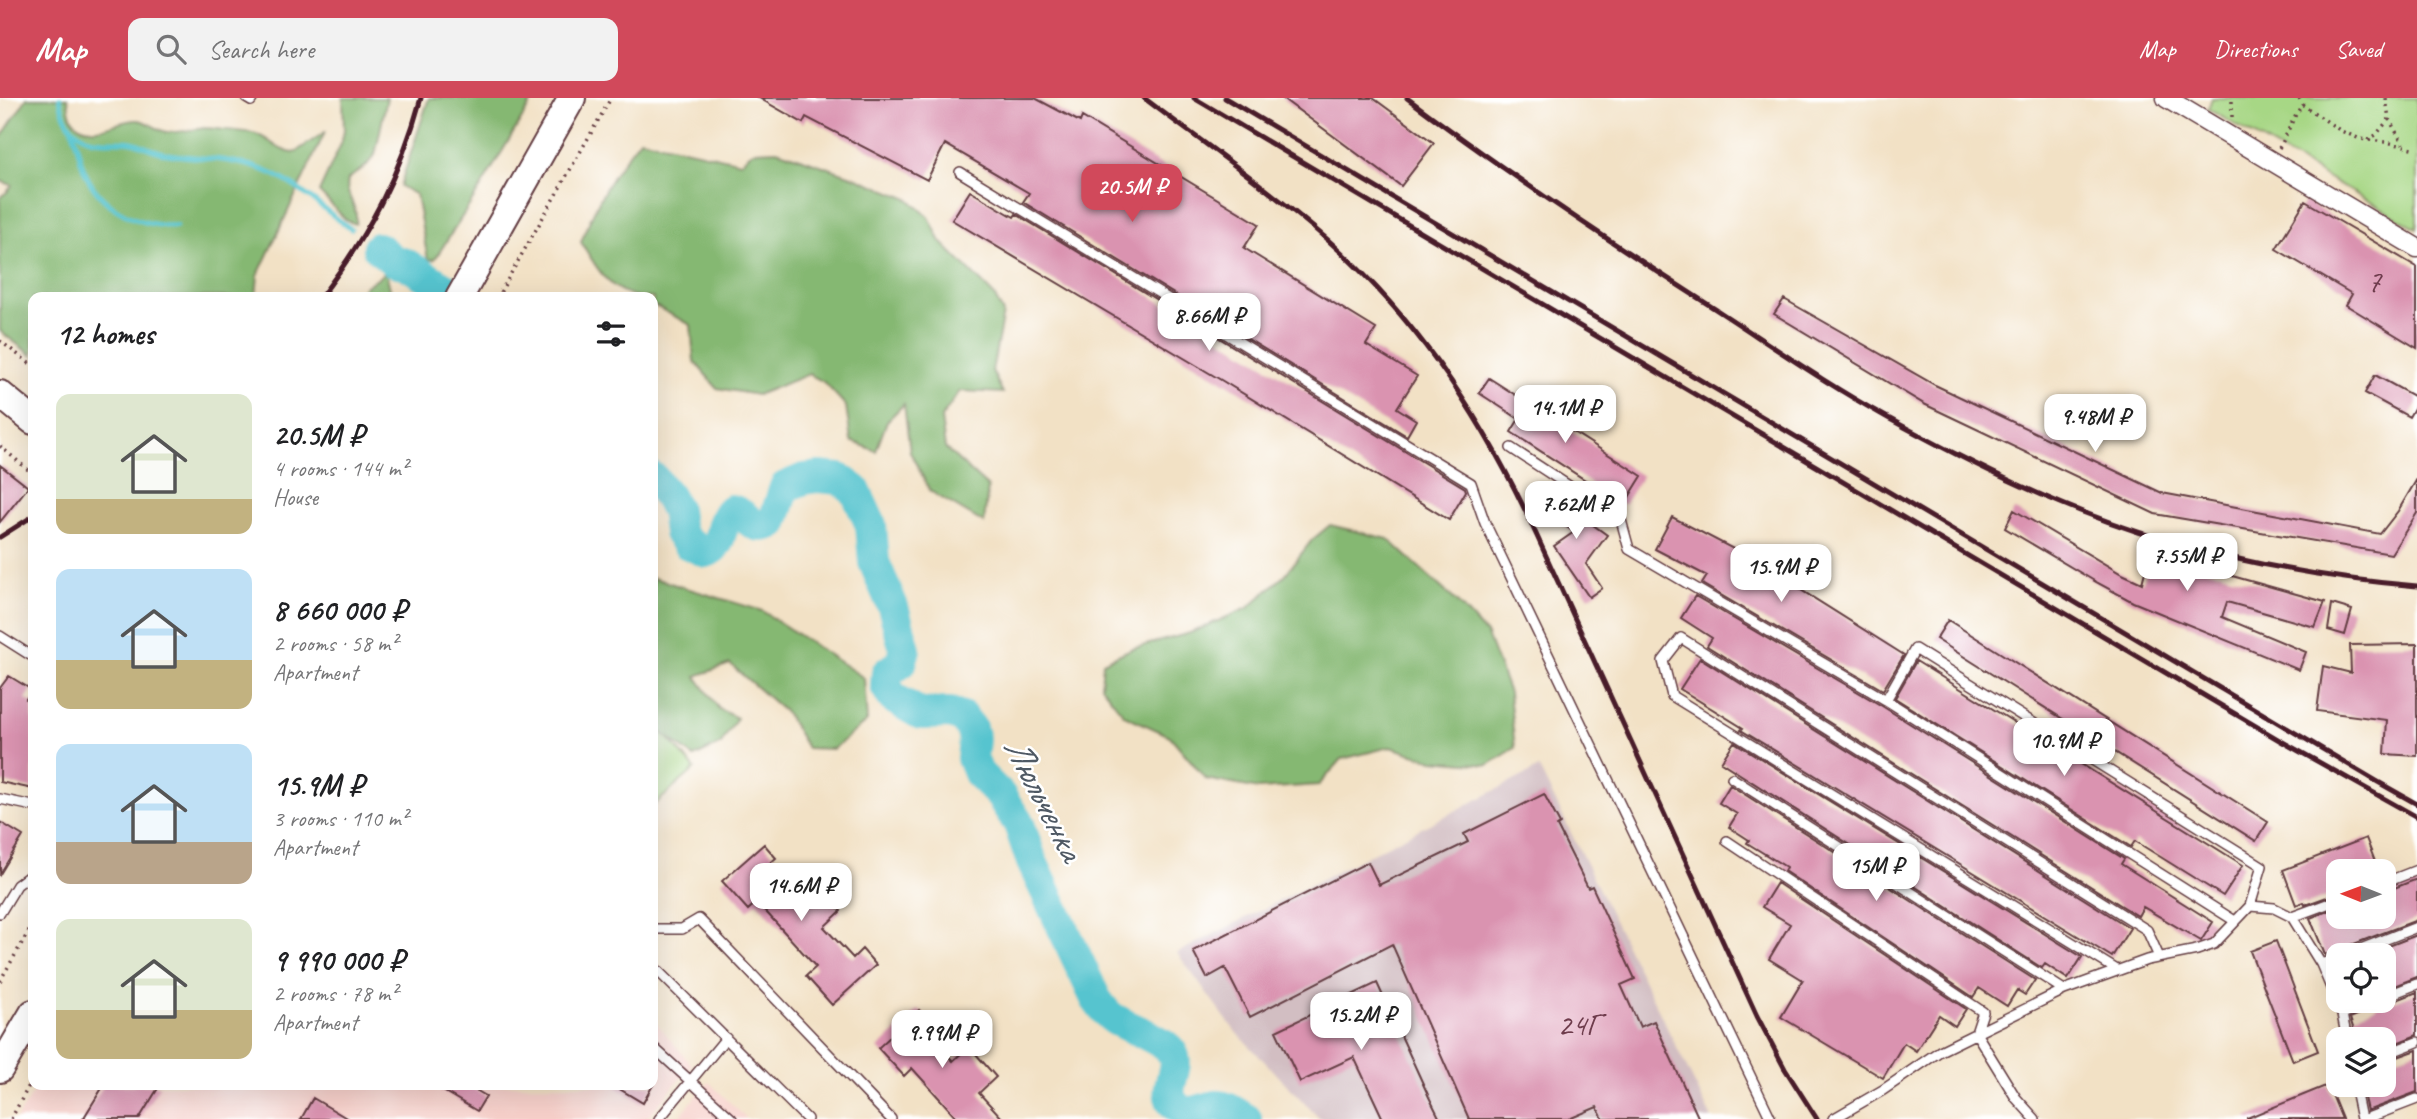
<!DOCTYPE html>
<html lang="en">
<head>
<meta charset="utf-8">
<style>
	body { margin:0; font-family:Caveat,sans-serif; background:#f2f2f2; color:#202124; height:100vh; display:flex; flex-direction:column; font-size:26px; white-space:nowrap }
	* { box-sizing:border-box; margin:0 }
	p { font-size:23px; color:#757577 }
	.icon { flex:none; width:38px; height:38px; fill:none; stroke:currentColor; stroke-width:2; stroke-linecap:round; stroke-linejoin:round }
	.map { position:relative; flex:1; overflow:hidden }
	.drawer { position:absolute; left:28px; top:194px; width:630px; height:798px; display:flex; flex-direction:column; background:#fff; border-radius:14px; box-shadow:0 7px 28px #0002 }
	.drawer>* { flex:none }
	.needle { width:46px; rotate:271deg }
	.buttons { position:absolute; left:2326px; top:761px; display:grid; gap:14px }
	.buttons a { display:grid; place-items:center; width:70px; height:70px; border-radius:14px; background:#fff; box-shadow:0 7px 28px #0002; font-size:35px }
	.price { position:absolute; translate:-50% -60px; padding:0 16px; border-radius:14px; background:#fff; color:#222; font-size:23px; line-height:46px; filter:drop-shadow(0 2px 4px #0008) }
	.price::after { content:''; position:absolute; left:50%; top:42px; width:21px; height:16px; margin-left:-10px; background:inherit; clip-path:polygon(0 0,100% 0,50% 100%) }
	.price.on { background:#d1495b; color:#fff }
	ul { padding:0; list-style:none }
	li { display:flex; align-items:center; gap:21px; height:175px; padding:0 28px }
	li span { display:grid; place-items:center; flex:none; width:196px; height:140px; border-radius:14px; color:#555 }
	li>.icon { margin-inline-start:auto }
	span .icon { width:84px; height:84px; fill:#fffc; stroke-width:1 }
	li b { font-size:30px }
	h2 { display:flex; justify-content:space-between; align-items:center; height:84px; padding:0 28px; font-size:30px }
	header { display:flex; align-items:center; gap:42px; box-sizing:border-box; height:98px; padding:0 35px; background:#d1495b; color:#fff }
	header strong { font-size:33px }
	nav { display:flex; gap:38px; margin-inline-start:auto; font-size:24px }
	.search { width:490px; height:63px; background:#f2f2f2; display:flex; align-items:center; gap:18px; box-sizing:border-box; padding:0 24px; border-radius:14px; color:#757577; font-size:26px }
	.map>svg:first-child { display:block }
</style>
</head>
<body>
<header>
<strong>Map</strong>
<div class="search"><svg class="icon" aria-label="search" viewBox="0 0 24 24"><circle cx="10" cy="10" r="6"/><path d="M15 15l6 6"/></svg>Search here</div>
<nav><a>Map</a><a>Directions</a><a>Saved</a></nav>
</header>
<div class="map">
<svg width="2417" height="1021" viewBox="0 0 2417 1021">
	<rect width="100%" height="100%" fill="#fff"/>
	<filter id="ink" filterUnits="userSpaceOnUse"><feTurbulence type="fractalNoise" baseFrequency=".0143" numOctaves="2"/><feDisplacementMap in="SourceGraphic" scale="14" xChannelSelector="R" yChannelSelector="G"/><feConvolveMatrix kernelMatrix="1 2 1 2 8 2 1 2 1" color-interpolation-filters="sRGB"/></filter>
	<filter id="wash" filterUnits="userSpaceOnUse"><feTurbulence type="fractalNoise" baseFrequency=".00686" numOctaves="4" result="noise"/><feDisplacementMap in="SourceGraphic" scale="28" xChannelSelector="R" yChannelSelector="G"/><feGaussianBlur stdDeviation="1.57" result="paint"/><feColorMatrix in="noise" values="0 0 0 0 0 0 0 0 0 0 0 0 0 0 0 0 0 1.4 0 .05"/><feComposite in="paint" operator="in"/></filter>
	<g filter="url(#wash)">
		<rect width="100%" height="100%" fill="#f2e1c5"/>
		<path fill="#f7d0ca" d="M653,921L692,967L646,1021H16L38,987H653Z
			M709,984L747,1021H677Z"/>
		<path fill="#d2bec2" d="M1539,670L1712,1021H1320L1235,933L1177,855Z"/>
		<path fill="#a7d785" stroke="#787b58" stroke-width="2" d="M2212,0H2417V131L2208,11Z
			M653,622L695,671L653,708Z"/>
		<path fill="#85b872" stroke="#686c4e" stroke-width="2" d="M27,0H68C69,11 69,22 80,28C99,38 118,21 138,22C148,23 157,32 167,34C180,35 193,31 205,30C208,30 249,34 253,35C269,39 276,53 294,55L325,34L258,177L256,199L33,200V258L0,233V99L7,94L12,87L0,83V41Z
			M343,0H387L375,57L366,68L348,81C344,100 358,104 356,126L347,123L319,94L341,46L344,33Z
			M429,0H534L481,89L435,161L428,162L416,97L400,88Z
			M640,41L741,64L753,53L777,52L852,78L909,101L929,119L941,144L994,197L1003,215L992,273L1003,295L960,293L941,320L945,350L988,389L984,425L930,393L910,354L904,306L887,323L876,353L851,343L846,308L824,284L809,276L757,297L717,290L694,263L691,227L653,207V200C612,200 600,175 581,144C597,102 612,76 640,41Z
			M386,174L392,199H358L363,190Z
			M1330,427L1388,441L1457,504L1487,537L1509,595L1515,650L1488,667L1433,662L1390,649L1342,661L1319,687L1259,691L1206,681L1170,638L1124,617L1101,588L1103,564L1131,551L1190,535L1248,510L1284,478L1312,442Z
			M653,480L762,513L864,580L867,623L833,651L807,650L786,615L730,566L696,578L719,611L737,620L721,646L694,659L653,628Z"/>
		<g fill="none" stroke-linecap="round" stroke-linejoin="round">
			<path stroke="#57c4cf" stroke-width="5" d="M60,0C62,14 67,28 80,36C95,47 115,41 132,44C144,47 155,54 168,56C199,61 233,60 263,72C297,85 321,110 351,131
				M72,31C76,42 78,52 81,63C93,106 133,128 176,128"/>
			<path stroke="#57c4cf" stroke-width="32" d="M378,150L394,163L406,166L461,200
				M653,380L668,398L676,412L679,435L688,446L706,454C725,448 718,425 731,412C750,415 749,435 773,425L785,389L804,381L818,379L840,381L855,392L871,427L874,464L893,509L905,551L901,565L887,575L886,588L893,600L921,616L950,615L962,619L971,630L974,642L972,660L978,675L1000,697L1019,726L1032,764L1096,901C1101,908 1107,917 1114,921C1129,930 1160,940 1171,953C1184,970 1158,992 1176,1008C1189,1021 1203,1009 1217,1008C1228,1008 1237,1016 1246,1021"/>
		</g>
		<g id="blocks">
			<path fill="#da93b0" d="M759,0H1035L1080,24L1082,19L1259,126L1244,150L1376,231L1366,247L1417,278L1397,310L1416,322L1407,338L1023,104L1029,95L945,46L927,82L806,19L803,25Z
				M1282,0H1373L1434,45L1401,88Z
				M970,93L1014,119L1016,116L1465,390L1466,393L1449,422L1221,282L952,122Z
				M2305,103L2417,169V250L2346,207L2352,196L2276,151Z
				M1784,201L1935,287L2162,395L2380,436L2398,413L2417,381V415L2391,456L2155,416L1924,306L1774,216Z
				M2375,277L2417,300V305L2409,319L2365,295Z
				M1489,280L1642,378L1624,407L1511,334L1519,321L1479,295Z
				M0,367L28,389L0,424Z
				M1546,393L1607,437L1586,466L1602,490L1589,499L1554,448L1574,434L1536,407Z
				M2014,412L2120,475L2142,485L2150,455L2325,504L2315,529L2227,504L2222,519L2306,554L2299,572L2133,504L2096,484L2005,430Z
				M1672,419L1747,458L1904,557L1883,592L1702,486L1707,478L1655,451Z
				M1695,498L1882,608L2124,761L2121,766L2213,824L2201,843L2143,809L2138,818L1707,548L1712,540L1681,520Z
				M2332,506L2352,512L2345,537L2328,532Z
				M1948,522L2268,724L2256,743L1936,541Z
				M2417,546V658L2385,656L2387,622L2317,613L2323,568L2351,575L2350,547Z
				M1700,560L2130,830L2112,859L1741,632L1743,630L1680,591Z
				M1916,563L2243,767L2223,798L2135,743L2131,749L1895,600Z
				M9,578L32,592L26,601L33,605V691L0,684V590Z
				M1734,644L2082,859L2068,881L2045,866L2042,870L1721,664Z
				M1730,687L2035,882L2025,897L2017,892L2007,908L1979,890L1973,899L1784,773L1786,769L1747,745L1749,742L1729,729L1737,716L1719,705Z
				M1544,696L1560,726L1557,728L1588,790L1592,788L1635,881L1621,887L1640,929L1654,923L1699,1021H1603L1597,1009L1569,1021H1469L1392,846L1250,919L1225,870L1207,880L1193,853L1368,764L1379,787L1468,744L1464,736Z
				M0,724L23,738L0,776Z
				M2366,740L2379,774H2338V795L2305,807L2304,804L2296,807L2283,772Z
				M764,746L776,760L769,766L797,797L813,782L841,813L824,829L853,860L862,851L876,867L832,907L806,878L816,869L757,804L748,812L722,783Z
				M2417,781V822L2325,857L2310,820L2338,809V819H2384V794Z
				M1777,785L1966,911L1955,928L1939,917L1916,953L1904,945L1883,980L1781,919L1803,882L1769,861L1790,826L1762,809Z
				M2417,837V879L2384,892V858H2363Z
				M2276,843L2318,953L2293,963L2250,853Z
				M1377,885L1429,999L1440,1021H1383L1354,959L1300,984L1276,933Z
				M2417,894V937L2384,950V942H2357L2350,920L2377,909L2381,905L2387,906Z
				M919,912L931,926L924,932L953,963L969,948L996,979L979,995L1003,1021H958L912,970L904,978L878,950Z
				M2417,952V994L2367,1013L2363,995L2367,993L2364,987H2384V964Z
				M104,987H160L139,1021H83Z
				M433,987H467L486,998L477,1013Z
				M613,987H653L643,1005Z
				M2328,987L2342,1021H2247V1020Z
				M313,1000L348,1021H301Z"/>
		</g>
	</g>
	<g filter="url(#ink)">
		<use href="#blocks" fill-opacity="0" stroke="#633c42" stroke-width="2"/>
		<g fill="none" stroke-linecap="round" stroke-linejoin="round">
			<g stroke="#633c42" stroke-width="12">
				<path id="lane" d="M246,0L251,3L253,0
					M960,74L1471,385L1485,425L1771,1021
					M1511,350L1621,422L1629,451L1886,602L2235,823
					M0,538L30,557
					M1732,680L2064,892
					M0,701L33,708
					M1727,743L1983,914L1976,935L2016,1000L2035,1021
					M2384,785L2417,772
					M2250,808L2274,810L2292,819L2321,866L2342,916L2347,942
					M0,815L17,787L33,775
					M2292,819L2338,802
					M653,831H682L699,821L891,1021
					M2343,858L2417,829
					M2321,866L2338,860
					M653,868L807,1021
					M2117,872L1672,598L1663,563L1681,540L2147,832L2159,859
					M2384,899L2417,886
					M2342,916L2374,903
					M653,949L732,1021
					M2384,957L2417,944
					M2354,987L2361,1021
					M659,1021L726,940
					M1833,1021L1883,992L1940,953L2064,892L2147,862L2197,852L2214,846L2250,808L2262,768L1915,551L1886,602
					M2365,1021L2417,1001"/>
			</g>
			<g stroke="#633c42" stroke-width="21">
				<path id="street" d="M2166,0L2417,150"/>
			</g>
			<g stroke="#633c42" stroke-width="30">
				<path id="secondary" d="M459,200L572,0
					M0,296L33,323
					M0,971L33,915"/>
			</g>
			<path stroke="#633c42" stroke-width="3.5" stroke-dasharray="2 5" stroke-linecap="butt" d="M2299,0L2303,7L2341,33L2360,41L2386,44L2417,51
				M2386,0L2389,21L2403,46
				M2232,19V0
				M2368,42L2376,37L2389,21
				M2279,50C2287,38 2294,15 2303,7
				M497,200L611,0
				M0,243L33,268
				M0,348L33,376
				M0,883L33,826
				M11,1021L33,980"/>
			<use href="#lane" stroke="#fff" stroke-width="9"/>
			<use href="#street" stroke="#fff" stroke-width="18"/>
			<use href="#secondary" stroke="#fff" stroke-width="26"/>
			<path stroke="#4a1f2b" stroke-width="5" d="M1144,0C1206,47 1271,92 1329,143C1414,219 1476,310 1525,412L1757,918L1785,971L1817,1021
				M1194,0L2281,643L2417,719
				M1225,0L2378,684L2417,706
				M1407,0C1505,74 1606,141 1709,207C1768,245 1826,286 1888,320C1975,368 2068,414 2164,442C2246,466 2333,481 2417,488
				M320,200C369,136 400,77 421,0
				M0,439L33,418"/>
		</g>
	</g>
	<g text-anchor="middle" stroke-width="5" stroke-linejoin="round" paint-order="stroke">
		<g font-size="32" fill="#6e3c4c">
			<text x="2374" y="194">7</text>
			<text x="1579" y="937">24Г</text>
		</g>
		<g font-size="37" font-style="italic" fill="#4f5964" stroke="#fff">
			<text transform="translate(1045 700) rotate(63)" y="13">Люльченка</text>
		</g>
	</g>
</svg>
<div class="buttons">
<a><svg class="needle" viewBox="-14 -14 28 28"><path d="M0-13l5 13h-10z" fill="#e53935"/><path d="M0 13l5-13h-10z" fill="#757577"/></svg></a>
<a><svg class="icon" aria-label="locate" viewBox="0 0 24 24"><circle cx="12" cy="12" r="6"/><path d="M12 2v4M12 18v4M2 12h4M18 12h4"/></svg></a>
<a><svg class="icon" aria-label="layers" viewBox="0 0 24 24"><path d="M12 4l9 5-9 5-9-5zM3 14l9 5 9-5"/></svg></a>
</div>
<b class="price on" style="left:1132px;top:126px">20.5M ₽</b>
<b class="price" style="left:1209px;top:255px">8.66M ₽</b>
<b class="price" style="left:1565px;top:347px">14.1M ₽</b>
<b class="price" style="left:2095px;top:356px">9.48M ₽</b>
<b class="price" style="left:1576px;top:443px">7.62M ₽</b>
<b class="price" style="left:2187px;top:495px">7.55M ₽</b>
<b class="price" style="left:1781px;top:506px">15.9M ₽</b>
<b class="price" style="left:2064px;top:680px">10.9M ₽</b>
<b class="price" style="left:1876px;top:805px">15M ₽</b>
<b class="price" style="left:801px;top:825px">14.6M ₽</b>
<b class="price" style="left:1361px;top:954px">15.2M ₽</b>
<b class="price" style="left:942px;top:972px">9.99M ₽</b>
<section class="drawer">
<h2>12 homes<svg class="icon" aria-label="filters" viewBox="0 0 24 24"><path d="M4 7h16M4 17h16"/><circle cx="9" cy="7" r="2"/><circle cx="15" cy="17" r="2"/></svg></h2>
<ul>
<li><span style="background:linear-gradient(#dfe7d0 75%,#c2b280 0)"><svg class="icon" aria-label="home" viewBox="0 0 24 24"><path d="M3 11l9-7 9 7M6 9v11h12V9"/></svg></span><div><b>20.5M ₽</b><p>4 rooms · 144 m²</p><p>House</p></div></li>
<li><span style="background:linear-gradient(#bfe0f5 65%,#c2b280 0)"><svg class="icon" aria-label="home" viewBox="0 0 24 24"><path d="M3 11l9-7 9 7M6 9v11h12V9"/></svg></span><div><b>8 660 000 ₽</b><p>2 rooms · 58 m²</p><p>Apartment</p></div></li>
<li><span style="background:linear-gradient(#bfe0f5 70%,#b9a48a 0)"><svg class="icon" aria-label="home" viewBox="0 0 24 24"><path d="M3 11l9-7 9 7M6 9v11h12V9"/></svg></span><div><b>15.9M ₽</b><p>3 rooms · 110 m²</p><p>Apartment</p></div></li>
<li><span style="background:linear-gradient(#dfe7d0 65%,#c2b280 0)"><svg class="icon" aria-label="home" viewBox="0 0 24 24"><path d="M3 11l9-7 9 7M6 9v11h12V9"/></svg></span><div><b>9 990 000 ₽</b><p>2 rooms · 78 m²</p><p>Apartment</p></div></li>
</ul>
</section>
</div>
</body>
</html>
